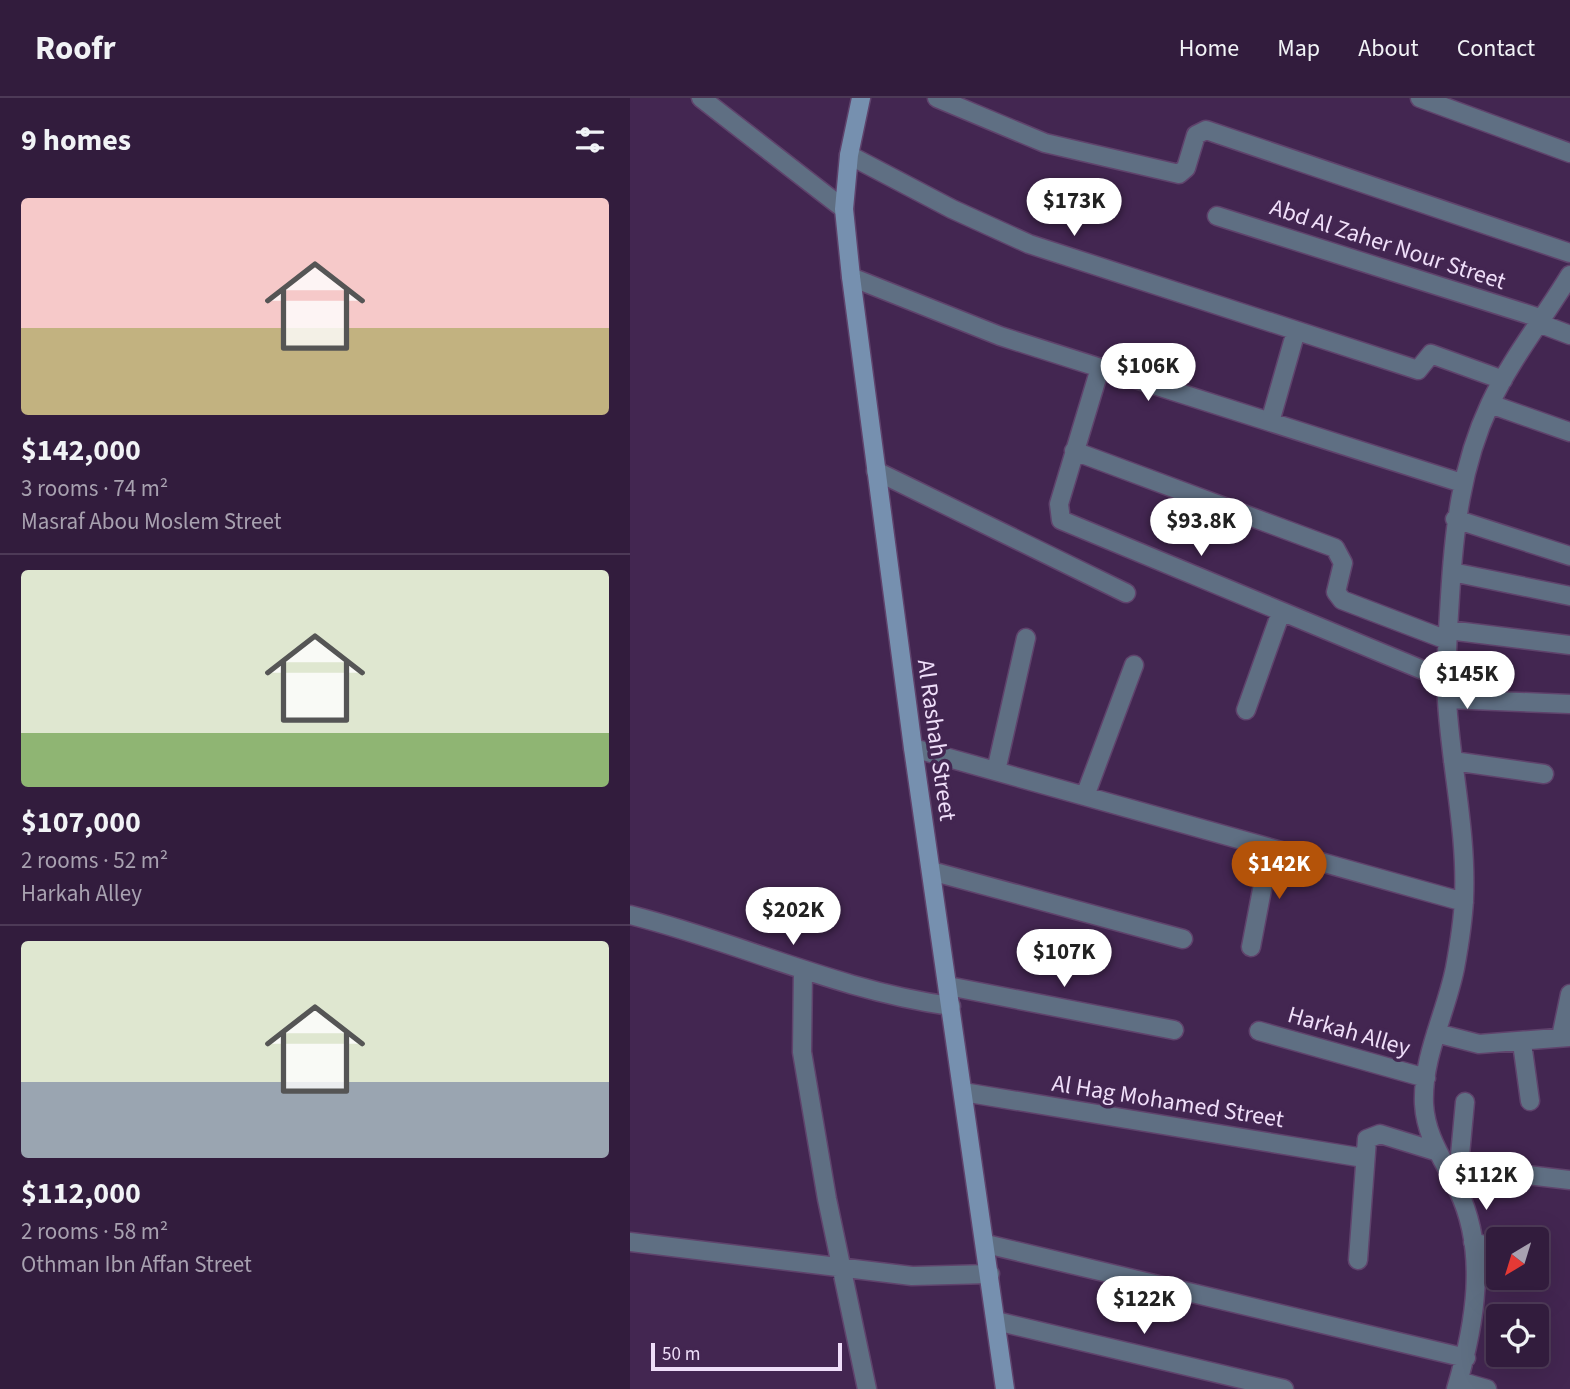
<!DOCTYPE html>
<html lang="en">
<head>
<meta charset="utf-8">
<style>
	body { margin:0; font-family:"Source Sans 3",sans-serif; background:#3d2948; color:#f1f3f6; height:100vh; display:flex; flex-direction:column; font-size:26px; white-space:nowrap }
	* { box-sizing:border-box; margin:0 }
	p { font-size:23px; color:#a8a1b0 }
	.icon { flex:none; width:38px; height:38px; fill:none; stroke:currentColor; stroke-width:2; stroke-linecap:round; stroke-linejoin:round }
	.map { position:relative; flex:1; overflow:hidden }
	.panel { display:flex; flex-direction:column; background:#321c3d; width:630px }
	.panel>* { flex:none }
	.needle { width:46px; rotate:218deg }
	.tools { position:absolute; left:856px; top:1129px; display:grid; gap:14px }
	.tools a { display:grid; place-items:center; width:63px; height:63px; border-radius:7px; background:#321c3d; box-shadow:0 7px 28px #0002,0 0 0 2px #4d3a57; font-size:35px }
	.scale { position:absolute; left:21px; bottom:18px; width:191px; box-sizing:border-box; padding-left:7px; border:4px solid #efdef9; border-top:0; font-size:19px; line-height:24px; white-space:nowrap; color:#efdef9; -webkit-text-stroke:5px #432651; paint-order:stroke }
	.price { position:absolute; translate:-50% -60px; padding:0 16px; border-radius:24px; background:#fff; color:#222; font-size:23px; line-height:46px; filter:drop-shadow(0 2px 4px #0008) }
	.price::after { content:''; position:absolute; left:50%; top:42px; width:21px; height:16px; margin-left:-10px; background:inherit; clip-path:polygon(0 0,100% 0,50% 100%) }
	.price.on { background:#b45309; color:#fff }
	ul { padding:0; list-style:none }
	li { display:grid; align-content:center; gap:14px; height:371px; padding:0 21px }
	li+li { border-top:2px solid #4d3a57 }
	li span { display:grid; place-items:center; height:217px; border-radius:7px; color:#555 }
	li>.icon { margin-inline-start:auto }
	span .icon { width:126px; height:126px; fill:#fffc; stroke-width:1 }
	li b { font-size:30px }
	h2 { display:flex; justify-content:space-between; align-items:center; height:84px; padding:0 21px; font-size:30px }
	header { display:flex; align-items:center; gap:42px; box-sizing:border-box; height:98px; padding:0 35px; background:#321c3d; border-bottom:2px solid #4d3a57 }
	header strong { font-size:33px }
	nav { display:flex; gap:38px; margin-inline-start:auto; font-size:24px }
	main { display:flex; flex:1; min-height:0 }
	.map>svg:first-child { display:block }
</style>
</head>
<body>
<header>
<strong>Roofr</strong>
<nav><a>Home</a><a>Map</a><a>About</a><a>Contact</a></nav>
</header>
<main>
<section class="panel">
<h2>9 homes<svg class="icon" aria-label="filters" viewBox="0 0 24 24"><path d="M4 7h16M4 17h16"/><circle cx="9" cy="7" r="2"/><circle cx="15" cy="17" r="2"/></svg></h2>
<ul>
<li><span style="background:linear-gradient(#f6c9c9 60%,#c2b280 0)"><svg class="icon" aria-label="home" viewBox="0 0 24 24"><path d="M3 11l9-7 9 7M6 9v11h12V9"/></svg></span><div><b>$142,000</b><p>3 rooms · 74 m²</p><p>Masraf Abou Moslem Street</p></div></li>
<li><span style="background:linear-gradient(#dfe7d0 75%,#8fb573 0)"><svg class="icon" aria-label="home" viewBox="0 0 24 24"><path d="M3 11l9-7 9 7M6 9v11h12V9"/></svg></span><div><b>$107,000</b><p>2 rooms · 52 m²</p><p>Harkah Alley</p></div></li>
<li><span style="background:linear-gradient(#dfe7d0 65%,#9aa5b1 0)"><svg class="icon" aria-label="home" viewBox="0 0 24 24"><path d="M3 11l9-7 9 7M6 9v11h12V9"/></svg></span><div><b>$112,000</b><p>2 rooms · 58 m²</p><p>Othman Ibn Affan Street</p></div></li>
</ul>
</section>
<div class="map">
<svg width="940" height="1291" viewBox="0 0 940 1291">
	<rect width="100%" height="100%" fill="#432651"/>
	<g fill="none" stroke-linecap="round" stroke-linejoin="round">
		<g stroke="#5f436c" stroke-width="21">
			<path id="street" d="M71,0L214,111
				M307,0L415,45L549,76L556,70L566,37L576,32L940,155
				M790,0L940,55
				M219,57L322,111L399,146L788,272L801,256L873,282
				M587,118L913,221
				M221,179L370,238L832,385
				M911,226L940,237
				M470,270L429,406L431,422L817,582
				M860,306L940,334
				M640,324L666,233
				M444,353L705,450L713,465L706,494L712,502L817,542
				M246,373L496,495
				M825,421L940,458
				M822,474L940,498
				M818,532L940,547
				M817,601L940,606
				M616,612L651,514
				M283,650L834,804
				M823,663L914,676
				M366,673L396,540
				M455,698L504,567
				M301,773L553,841
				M0,817C108,844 210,893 321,908
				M621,849L640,750
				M173,872L172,954L197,1101L237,1291
				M318,888L544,932
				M629,933L796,980
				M806,935L849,946L940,939
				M931,939L940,896
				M892,945L900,1003
				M333,994L734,1060
				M871,1074L940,1082
				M827,1089L835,1004
				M0,1144L282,1178L360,1176
				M843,1144L868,1151
				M356,1146L836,1260
				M728,1162L737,1041L750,1036L805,1053
				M366,1223L654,1291
				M829,1283L857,1291
				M826,1291C845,1227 858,1155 828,1092C814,1062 796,1040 794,1006C792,959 816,915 825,870C829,848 833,823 834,801C837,733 821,670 817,603C815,569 818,533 820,499C824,431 831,368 860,306C881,261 914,220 940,177"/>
		</g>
		<g stroke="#5f436c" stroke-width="21">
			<path id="secondary" d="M231,0L219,57L214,111L221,179L283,650L375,1291"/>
		</g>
		<use href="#street" stroke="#5f6f83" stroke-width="18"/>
		<use href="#secondary" stroke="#7690af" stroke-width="18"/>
	</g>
	<g text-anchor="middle" stroke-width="7" stroke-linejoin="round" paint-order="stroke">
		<g font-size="24" fill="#efdef9" stroke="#432651">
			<text transform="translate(758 146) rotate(18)" y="8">Abd Al Zaher Nour Street</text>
			<text transform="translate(307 642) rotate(82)" y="8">Al Rashah Street</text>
			<text transform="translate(719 933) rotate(16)" y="8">Harkah Alley</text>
			<text transform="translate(538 1003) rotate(9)" y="8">Al Hag Mohamed Street</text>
		</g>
	</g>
</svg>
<div class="tools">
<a><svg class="needle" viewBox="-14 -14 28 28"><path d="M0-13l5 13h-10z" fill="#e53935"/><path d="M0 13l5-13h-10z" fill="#a8a1b0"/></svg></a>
<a><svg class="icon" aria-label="locate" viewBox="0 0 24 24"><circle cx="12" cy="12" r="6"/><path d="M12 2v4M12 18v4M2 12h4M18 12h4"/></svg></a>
</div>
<div class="scale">50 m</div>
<b class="price" style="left:444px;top:140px">$173K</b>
<b class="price" style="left:518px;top:305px">$106K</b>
<b class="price" style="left:571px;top:460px">$93.8K</b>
<b class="price" style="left:837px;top:613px">$145K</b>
<b class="price on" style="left:649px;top:803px">$142K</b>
<b class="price" style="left:163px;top:849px">$202K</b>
<b class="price" style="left:434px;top:891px">$107K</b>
<b class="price" style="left:856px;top:1114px">$112K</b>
<b class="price" style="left:514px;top:1238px">$122K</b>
</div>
</main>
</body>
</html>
